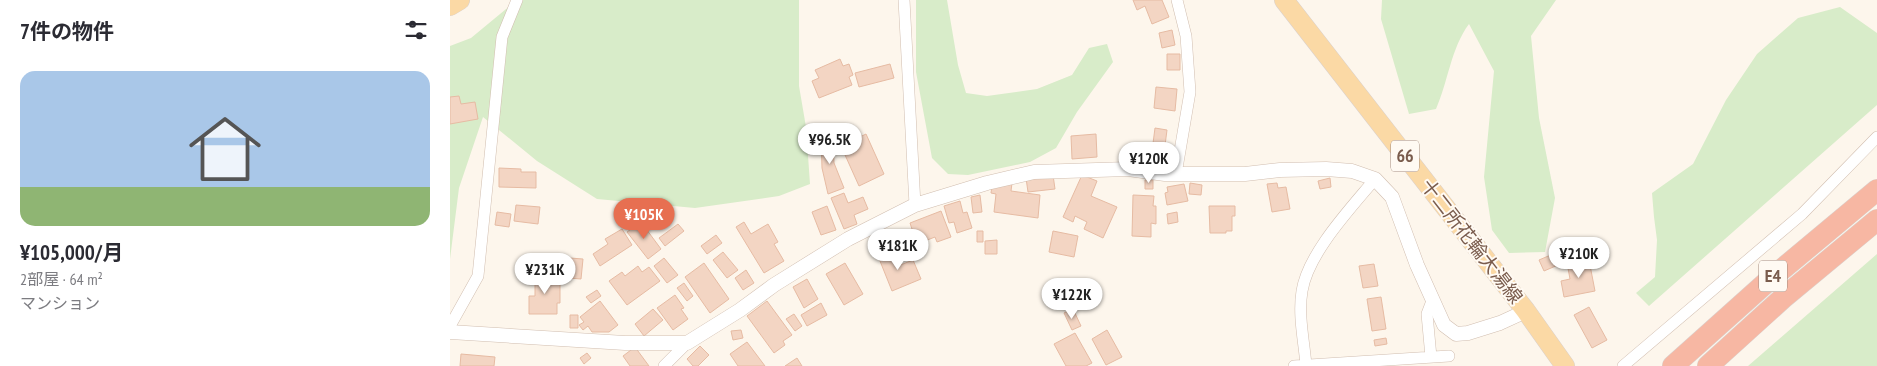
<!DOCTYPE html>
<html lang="ja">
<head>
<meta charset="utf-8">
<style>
	body { margin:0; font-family:"PT Sans Narrow","Noto Sans JP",sans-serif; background:#f7f7f7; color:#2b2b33; height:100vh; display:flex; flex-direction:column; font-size:19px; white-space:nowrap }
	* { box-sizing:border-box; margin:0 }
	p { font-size:16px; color:#7c7c81 }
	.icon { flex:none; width:28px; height:28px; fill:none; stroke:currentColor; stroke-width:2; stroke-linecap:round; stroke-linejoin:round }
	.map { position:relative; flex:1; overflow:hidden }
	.sheet { display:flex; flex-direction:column; background:#fff; width:450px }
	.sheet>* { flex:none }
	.price { position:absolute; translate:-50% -42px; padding:0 11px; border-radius:18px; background:#fff; color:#222; font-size:16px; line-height:32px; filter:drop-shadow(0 1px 2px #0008) }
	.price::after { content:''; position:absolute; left:50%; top:30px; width:15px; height:11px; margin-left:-8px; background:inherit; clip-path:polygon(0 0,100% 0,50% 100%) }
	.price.selected { background:#e76f51; color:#fff }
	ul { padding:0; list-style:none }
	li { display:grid; align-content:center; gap:10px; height:265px; padding:0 20px }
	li+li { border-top:1px solid #e1e1e2 }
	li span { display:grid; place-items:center; height:155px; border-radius:15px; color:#555 }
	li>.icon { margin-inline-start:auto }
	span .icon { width:90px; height:90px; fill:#fffc; stroke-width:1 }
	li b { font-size:21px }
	h2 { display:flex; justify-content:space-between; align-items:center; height:60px; padding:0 20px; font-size:21px }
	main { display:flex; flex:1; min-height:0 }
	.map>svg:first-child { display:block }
</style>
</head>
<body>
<main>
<section class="sheet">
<h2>7件の物件<svg class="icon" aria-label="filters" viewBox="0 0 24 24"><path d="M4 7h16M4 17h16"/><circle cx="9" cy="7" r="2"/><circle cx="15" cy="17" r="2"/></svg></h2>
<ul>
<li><span style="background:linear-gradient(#a9c7e8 75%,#8fb573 0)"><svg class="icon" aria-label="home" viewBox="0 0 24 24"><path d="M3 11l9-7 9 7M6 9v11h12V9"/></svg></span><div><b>¥105,000/月</b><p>2部屋 · 64 m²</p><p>マンション</p></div></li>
</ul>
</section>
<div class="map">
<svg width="1427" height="366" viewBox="0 0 1427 366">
	<rect width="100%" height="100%" fill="#fdf6ec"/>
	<path fill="#d8ecc9" d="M67,0H349V86L356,127L360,184L329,196L245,208L147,199L87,161L33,117L9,188L0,259V46L21,38Z
		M466,0H497L508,65L516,93L537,96L587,89L622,75L639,48L657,44L663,62L627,112L606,148L580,162L518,175L498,174L482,158L466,72Z
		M932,0H1106L1081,36L1089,118L1105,198L1095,252L1059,253L1042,230L1034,177L1044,71L1019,24C1001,48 998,82 986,109L959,114L931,19Z
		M1390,7L1427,33V105L1199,306L1186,293L1205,277L1207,240L1204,217L1202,193L1243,164L1276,100L1307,54L1348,18Z
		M1427,254V366H1298Z"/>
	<path fill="#f3d5c3" stroke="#e6bba3" d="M683,0H712L719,17L702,24L695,6L687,10Z
		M722,30L725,45L712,48L709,33Z
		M717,54H730V70H717Z
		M390,59L393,66L399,64L403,75L399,77L402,85L369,98L362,81L369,78L365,70Z
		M440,64L444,78L409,87L405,73Z
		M706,87L727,89L725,111L704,108Z
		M9,96L11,104L25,102L28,119L0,124V97Z
		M705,128L717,130L714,153L702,151Z
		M416,134L434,174L409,186L391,146Z
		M646,134L647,157L622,159L621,136Z
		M371,135H383L384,163L394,188L378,194L372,168Z
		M49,168L71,169V172H86V188L49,187Z
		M603,175L605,189L578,192L576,178Z
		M632,175L647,181L641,196L667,207L653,238L634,229L637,222L625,216L623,222L613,217Z
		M880,178L881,187L870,189L868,181Z
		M695,180H703V189H695Z
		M562,183L561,191L590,195L588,218L544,212L546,194L541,193L542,186Z
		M740,183L752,185L751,195L739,194Z
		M827,183L828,188L836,187L840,209L822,212L817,184Z
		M734,184L738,201L717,205L715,193L718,192L717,187Z
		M394,193L398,203L413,197L418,209L404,215L407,224L394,229L381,198Z
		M530,195L532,212L523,213L521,197Z
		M683,195L704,196L703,206H706V224L701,223V237L682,236Z
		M510,201L513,213L517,212L522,228L507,233L504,222L499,223L494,206Z
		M66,205L90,207L88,224L64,221Z
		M377,206L386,230L371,235L362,212Z
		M759,206H785V216H782V231H776V233H760Z
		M491,211L501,237L487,242L485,237L467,244L460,223Z
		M47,212L61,214L59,227L45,225Z
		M727,212L728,222L718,224L717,214Z
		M191,222L211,249L198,259L177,232Z
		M294,222L301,234L318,224L328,242L324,244L334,261L314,273L286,227Z
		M228,224L234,231L215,246L209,238Z
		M172,229L182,245L150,266L143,254L158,244L155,239Z
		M527,231H533V242H527Z
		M603,231L628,236L624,257L599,252Z
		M266,235L272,243L257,254L251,246Z
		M547,240V254H535V241Z
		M442,250L448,266L463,260L471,279L442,291L428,256Z
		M1110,251L1115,262L1094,271L1089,260Z
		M273,252L288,270L277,278L263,260Z
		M93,256H108V270L94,271Z
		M120,258L133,259L131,279L119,278Z
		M214,258L228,275L217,283L204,266Z
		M1139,260L1145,291L1114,297L1111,281L1120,279L1117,263Z
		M254,263L279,299L260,313L235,277Z
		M395,263L413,294L394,305L376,274Z
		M924,264L928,286L913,288L909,266Z
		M188,266L192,272L199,267L210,281L177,305L159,281L172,272L175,276Z
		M296,270L304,283L293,290L285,278Z
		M106,274V283H110V303H107V314H79V296H85V275Z
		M357,279L368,299L354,308L343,287Z
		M234,283L243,296L237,301L227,288Z
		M147,290L151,296L141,303L136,297Z
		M225,295L234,308L231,309L238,319L223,330L207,308Z
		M931,297L936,329L922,331L917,299Z
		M150,301L168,325L159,332H142L138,326L133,330L129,325L134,322L130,317Z
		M317,301L342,335L333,341L335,345L324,353L297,316Z
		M371,303L377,315L357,326L351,315Z
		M1139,307L1157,340L1142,348L1124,315Z
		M203,309L213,320L194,336L185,324Z
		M623,309L631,326L622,330L614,313Z
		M344,314L352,326L345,331L336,319Z
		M120,315H128V328H120Z
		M291,330L293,338L283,340L281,331Z
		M657,330L672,357L656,365L642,339Z
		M625,333L642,363L636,366H616L604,344Z
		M936,338L937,344L925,346L924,340Z
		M297,342L315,366H288L280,354Z
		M250,346L259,355L248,366H243L237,359Z
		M185,347L199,366H180L173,356Z
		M137,353L141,358L134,364L130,358Z
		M11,354L45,357L44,366H10Z
		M347,358L352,366H335Z"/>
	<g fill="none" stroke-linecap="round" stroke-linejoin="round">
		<g stroke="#d1beb0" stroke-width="12">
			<path id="minor" d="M454,0L465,205
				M726,174L740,92L736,36L727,0
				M0,326L28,276L52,37L67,0
				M981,357L977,314L982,301
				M856,365C854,341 848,315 852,291C858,253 901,208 925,179
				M214,366L237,343
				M844,366L999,356
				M1173,366L1352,214L1427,137"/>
		</g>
		<g stroke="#d1beb0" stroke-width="15">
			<path id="tertiary" d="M0,332L175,343H237L290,310L324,285L398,239L465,205L537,183L584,172L678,169L715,174H795L830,170L876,169L902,171L925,179L942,197L967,265L994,325L1006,334L1018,333L1050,323L1076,311"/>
		</g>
		<g stroke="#dad1cd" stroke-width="20">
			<path id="primary" d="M834,0L1076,311L1115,366
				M0,6L10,0"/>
		</g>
		<g stroke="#dad1cd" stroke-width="22">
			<path id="motorway" d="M1223,366L1318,281L1427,190
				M1258,366L1333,298L1427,220"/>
		</g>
		<use href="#minor" stroke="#fff" stroke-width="11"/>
		<use href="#tertiary" stroke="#fff" stroke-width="14"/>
		<use href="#primary" stroke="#fbd9a5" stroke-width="19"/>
		<use href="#motorway" stroke="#f7b7a3" stroke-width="21"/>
	</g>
	<g text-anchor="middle" stroke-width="4" stroke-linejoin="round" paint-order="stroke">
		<g fill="#fffaf3" stroke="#a28b7f" stroke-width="1">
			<rect x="941" y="140.5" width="28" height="31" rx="4"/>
			<rect x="1309" y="260.5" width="28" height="31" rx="4"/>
		</g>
		<g font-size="18" font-weight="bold" fill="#7a5c4d">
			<text x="955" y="162">66</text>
			<text x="1323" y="282">E4</text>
		</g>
		<g font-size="19" fill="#7a5c4d" stroke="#fffaf3">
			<text transform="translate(1022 241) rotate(52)" y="7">十二所花輪大湯線</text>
		</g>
	</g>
</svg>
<b class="price" style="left:380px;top:165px">¥96.5K</b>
<b class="price" style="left:699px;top:184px">¥120K</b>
<b class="price selected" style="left:194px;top:240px">¥105K</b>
<b class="price" style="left:448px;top:271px">¥181K</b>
<b class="price" style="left:1129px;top:279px">¥210K</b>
<b class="price" style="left:95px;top:295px">¥231K</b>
<b class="price" style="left:622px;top:320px">¥122K</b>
</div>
</main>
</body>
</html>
